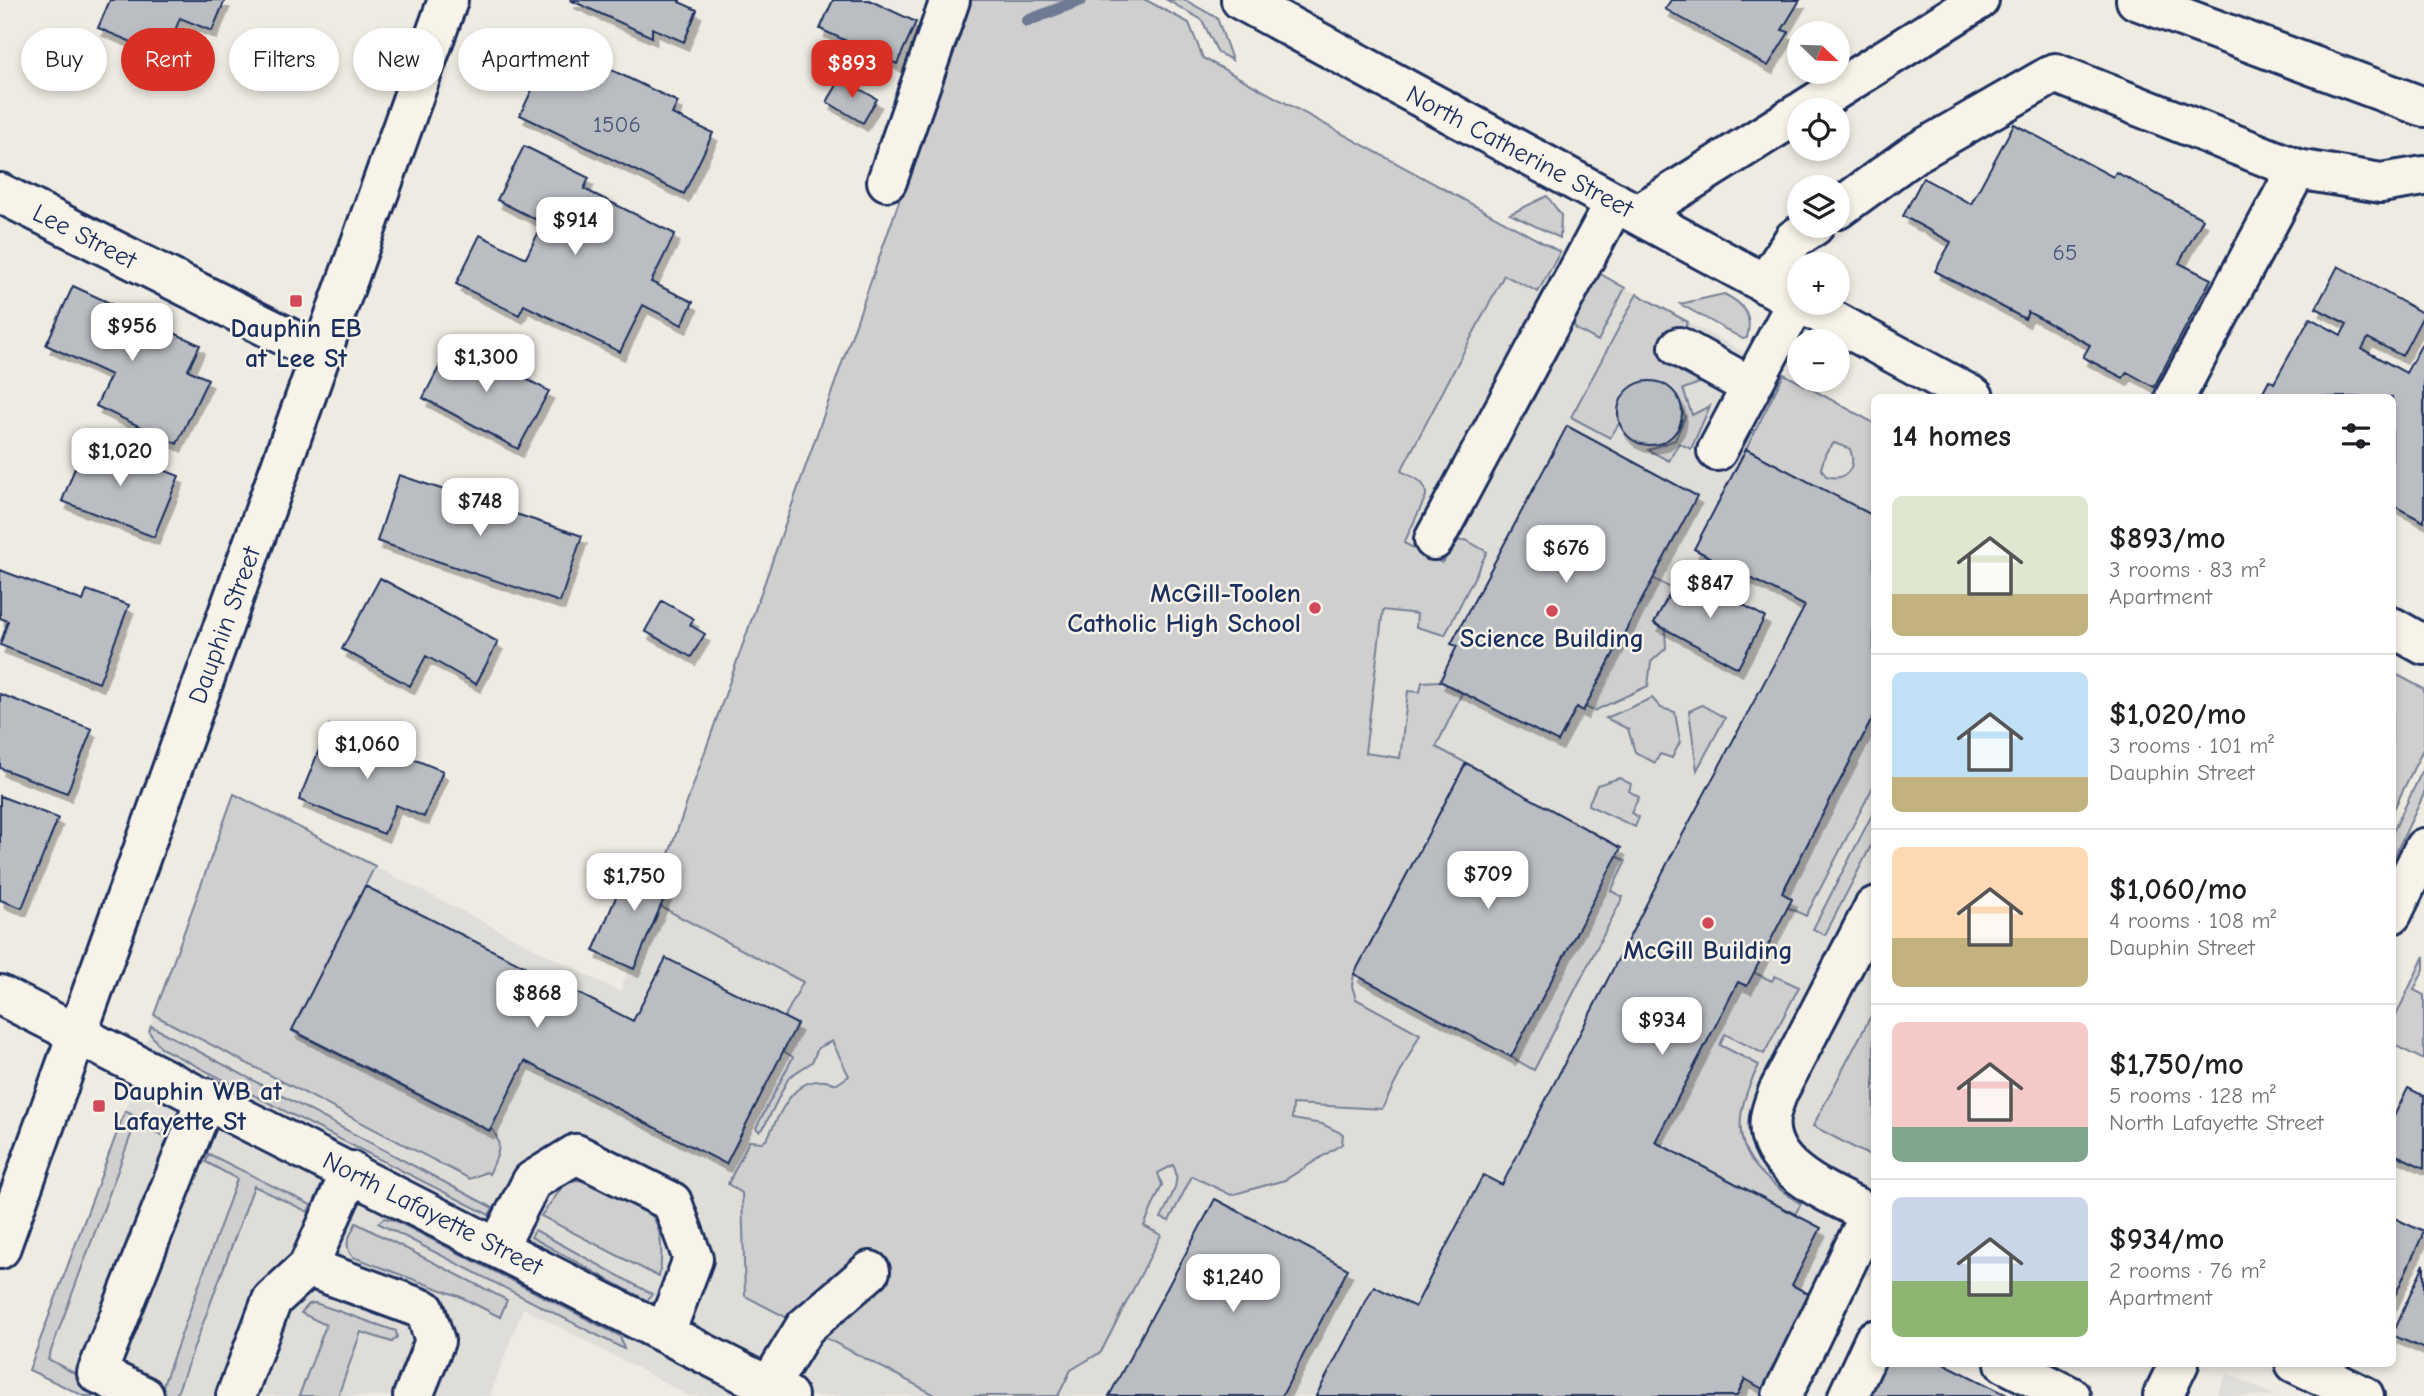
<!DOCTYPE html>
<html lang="en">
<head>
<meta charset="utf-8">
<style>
	body { margin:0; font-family:"Comic Neue",sans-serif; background:#f2f2f2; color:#202124; height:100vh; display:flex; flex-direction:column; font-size:26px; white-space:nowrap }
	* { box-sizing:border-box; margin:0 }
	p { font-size:23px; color:#757577 }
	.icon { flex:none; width:38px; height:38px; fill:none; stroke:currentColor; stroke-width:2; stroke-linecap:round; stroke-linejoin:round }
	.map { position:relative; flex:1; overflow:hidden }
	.panel { position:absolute; left:1871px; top:394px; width:525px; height:973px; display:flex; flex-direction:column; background:#fff; border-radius:10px; box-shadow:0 4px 10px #0003 }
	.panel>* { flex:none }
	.hud { position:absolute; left:21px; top:28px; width:665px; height:63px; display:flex; gap:14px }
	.needle { width:46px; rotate:113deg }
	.tools { position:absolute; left:1787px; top:21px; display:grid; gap:14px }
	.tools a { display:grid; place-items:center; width:63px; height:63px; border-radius:50%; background:#fff; box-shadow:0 4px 10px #0003; font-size:35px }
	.price { position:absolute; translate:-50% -60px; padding:0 16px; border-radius:14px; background:#fff; color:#222; font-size:23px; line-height:46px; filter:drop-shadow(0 2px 4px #0008) }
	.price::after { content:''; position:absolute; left:50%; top:42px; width:21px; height:16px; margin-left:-10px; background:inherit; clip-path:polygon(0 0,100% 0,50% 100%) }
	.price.selected { background:#d93025; color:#fff }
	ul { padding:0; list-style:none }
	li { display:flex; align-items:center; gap:21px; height:175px; padding:0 21px }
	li+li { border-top:2px solid #e0e0e0 }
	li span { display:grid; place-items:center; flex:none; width:196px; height:140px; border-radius:10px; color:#555 }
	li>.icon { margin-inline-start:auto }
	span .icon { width:84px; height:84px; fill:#fffc; stroke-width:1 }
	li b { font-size:30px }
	h2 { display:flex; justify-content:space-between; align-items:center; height:84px; padding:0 21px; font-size:30px }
	.chip { padding:0 24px; border-radius:32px; background:#fff; box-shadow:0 4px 10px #0003; font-size:24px; line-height:63px }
	.chip.selected { background:#d93025; color:#fff }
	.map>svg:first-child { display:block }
</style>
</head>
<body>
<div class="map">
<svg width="2424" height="1396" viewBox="0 0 2424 1396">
	<defs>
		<filter id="shadow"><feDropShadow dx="4.5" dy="8" stdDeviation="0" flood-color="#0004"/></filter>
	</defs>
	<rect width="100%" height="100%" fill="#eeebe2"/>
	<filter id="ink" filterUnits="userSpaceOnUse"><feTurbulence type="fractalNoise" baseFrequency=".0143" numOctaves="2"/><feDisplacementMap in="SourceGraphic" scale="14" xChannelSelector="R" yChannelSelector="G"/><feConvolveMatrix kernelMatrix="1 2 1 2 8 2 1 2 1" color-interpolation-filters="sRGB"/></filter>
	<g filter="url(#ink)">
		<path fill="#deddd8" d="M970,0L1189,23L1203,58L1874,423V1273L1850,1283L1796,1396H690L523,1308L490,1396H84L29,1370L125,1111L154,1015L234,794L620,992Z
			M2227,1373L2275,1396H2216Z"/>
		<path fill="#cfcfcf" stroke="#757f96" stroke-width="2" fill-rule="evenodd" d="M970,0H1146L1189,23L1203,58L1560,252L1538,292L1504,275L1401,471C1413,478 1426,479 1426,496L1404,543L1442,563L1458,541L1466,540L1487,552L1445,635L1416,627L1417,614L1383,610L1365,753L1400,758L1408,691L1420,692L1422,682L1440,681L1462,693L1436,747L1466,763L1354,974L1352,986L1356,999L1420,1034L1382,1109L1293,1104L1292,1119L1322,1124L1343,1134L1342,1144L1285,1180L1231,1195L1192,1176L1169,1221L1161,1218C1168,1202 1183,1182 1173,1165L1158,1173L1162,1185L1144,1226L1161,1235L1101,1352L1071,1370L1058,1396H937L745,1296L742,1193L728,1184L749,1141L763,1142L767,1139C783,1108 796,1069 837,1084L849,1076L832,1041L818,1048L812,1062L789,1077L763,1129L759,1131L756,1128L793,1057L783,1051L784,1018L803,982L652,902Z
			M1167,0H1185L1217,18L1232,60L1218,53L1202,20Z
			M1547,196L1561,215L1560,238L1510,214Z
			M1597,272L1625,288L1598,341L1576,329L1571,319Z
			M1637,294L1688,322L1666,363L1702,382L1683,389L1692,415L1710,406L1691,449L1679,443L1669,461L1648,450L1675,440L1685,417L1677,396L1653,383L1630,389L1618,413L1620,422L1610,438L1571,417Z
			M1724,294C1744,304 1753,314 1747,338L1743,339L1680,304Z
			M1784,374L1874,423V516L1746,449ZM1834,443L1850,449C1857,468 1846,482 1826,476L1821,468L1826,452Z
			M1653,578L1672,589L1654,623L1665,629L1666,648L1651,662L1648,686L1594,711L1585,707Z
			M2392,672L2424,689V747L2392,813Z
			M1652,698L1661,708L1675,712L1680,742L1672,758L1660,754L1655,763L1635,752L1628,729L1606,718Z
			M1702,705L1725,718L1697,770L1689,711Z
			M1874,715V785L1806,916L1787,907L1792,899L1782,893Z
			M2424,767V794L2392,861V834Z
			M1619,778L1631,784L1629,791L1639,797L1631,813L1639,817L1635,827L1588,805L1597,785Z
			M234,794L375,866L292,1031L489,1131L491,1128C505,1144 497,1157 489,1174L486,1172L470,1179L154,1015Z
			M1874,811V840L1825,935L1813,929Z
			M1616,856L1626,861L1611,891L1623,897L1534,1070L1511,1057Z
			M2424,956V969L2414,990L2424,995V1060L2392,1044V1024Z
			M1753,972L1772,981L1775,976L1799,987L1764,1054L1725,1034L1720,1045L1759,1065C1724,1132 1739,1164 1801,1204L1795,1214L1655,1142L1738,982L1747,986Z
			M1874,1010V1158L1813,1126Z
			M151,1026L493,1208L489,1215L161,1048L149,1032Z
			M125,1111L165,1132L164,1136L135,1124L48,1359L116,1396H84L29,1370Z
			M209,1154L311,1205L308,1212L254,1186L176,1396L160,1394L237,1179L206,1162Z
			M576,1180L585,1181L648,1211C663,1225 663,1257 659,1277L541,1216L564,1185Z
			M384,1218L394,1220L620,1336L624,1349L378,1223Z
			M356,1223L507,1300L500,1317L461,1297L353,1257C342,1245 350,1236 356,1223Z
			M535,1230L652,1294L647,1301L531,1237Z
			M315,1303L396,1331L397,1337L392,1342L361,1332L338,1396H299L326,1325L301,1313L309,1304Z"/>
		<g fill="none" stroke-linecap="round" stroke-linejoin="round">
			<path stroke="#6e7992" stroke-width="12" d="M1027,21L1081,0"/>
		</g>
		<path fill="#babdc2" stroke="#1b2f5e" stroke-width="2" filter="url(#shadow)" d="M110,0H225L212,31L180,18L165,56L98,28Z
			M570,0H680L679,2L697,10L684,42L652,28V37Z
			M833,0H869L916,22L897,64L820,29Z
			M1671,0H1800L1782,30L1789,32L1768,66L1665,9Z
			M568,49L678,102L672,114L713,133L684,194L520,115L540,73L554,80Z
			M841,78L877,99L863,123L827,102Z
			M2014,124L2113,177L2116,172L2203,219L2179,263L2211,279L2154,387L2127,372L2123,378L2083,357L2090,345L2028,312L2025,319L1935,271L1951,242L1903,216L1923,178L1971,204Z
			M524,146L589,178L584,189L675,234L651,282L693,302L682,325L643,305L620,352L524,305L519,315L456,284L480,235L526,258L543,223L497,200Z
			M2338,266L2424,314L2402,356L2368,338L2362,349L2406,373L2424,340V522L2392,505V397H2260L2269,380L2274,383L2310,318L2341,335L2347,324L2316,308Z
			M73,286L200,345L188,370L208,379L177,444L96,406L111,375L46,345Z
			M453,340L549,391L518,449L423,398Z
			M1618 413a32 32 0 1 1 64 0a32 32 0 1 1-64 0Z
			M1567,426L1697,496L1583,711L1577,707L1558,742L1440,681L1457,646L1451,644Z
			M86,440L179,476L154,537L62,501Z
			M1746,449L1874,516V715L1782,893L1792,899L1747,986L1738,982L1655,1142L1821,1228L1792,1285L1818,1299L1768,1392L1745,1379L1737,1396H1316L1374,1286L1415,1307L1483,1175L1502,1185L1669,860L1805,606L1694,549Z
			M399,475L582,536L560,602L377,541Z
			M0,570L83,601L87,590L129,605L99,683L0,645L8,621L0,618Z
			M1682,571L1765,617L1738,668L1654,623Z
			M380,578L498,642L476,684L426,656L410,686L342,649Z
			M662,601L694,619L690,625L705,634L691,657L645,631Z
			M0,694L92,729L67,793L0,768Z
			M329,725L443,771L424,817L396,805L384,834L299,800Z
			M1466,763L1621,848L1511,1057L1354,974Z
			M0,796L58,818L22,908L0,900Z
			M633,857L674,875L634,969L593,951Z
			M365,886L633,1021L666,958L797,1024L726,1164L525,1061L490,1131L292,1030Z
			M2408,1088L2424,1096V1168L2392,1153V1120Z
			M1215,1199L1348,1269L1282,1396H1109Z
			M2392,1217L2424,1232L2392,1302Z
			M2424,1264V1349L2392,1335Z
			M1880,1363H1943L2009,1396H1863Z"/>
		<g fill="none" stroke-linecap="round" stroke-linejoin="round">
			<g stroke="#1b2f5e" stroke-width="44">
				<path id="minor" d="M1241,0L1799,302
					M2136,0L2424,107
					M1804,110L1979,0
					M887,181L950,0
					M0,193L321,354
					M1838,209L1912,155L2055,73L2297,169L2381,183L2424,176
					M1638,214L1799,113
					M1765,284L1794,239L1814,226
					M1801,303L1974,397
					M1679,347L1750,386
					M2175,397L2297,169
					M1717,451L1797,301
					M1434,540L1615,202
					M2392,627L2424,645
					M1874,907L1778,1092C1775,1100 1771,1110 1770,1118C1763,1171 1837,1196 1874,1216
					M2392,914L2424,848
					M0,995L788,1396
					M498,1247L532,1181L576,1154L672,1202L693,1259L665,1333
					M308,1267L425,1310L435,1341L413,1396
					M2005,1363L2070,1396
					M2295,1363L2364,1396
					M769,1386L805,1327L870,1271
					M144,1396L97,1373L206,1098
					M236,1396L272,1300L308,1267L351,1171
					M1782,1396L1870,1214
					M1848,1396L1874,1340
					M2163,1396L2179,1363"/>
			</g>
			<g stroke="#1b2f5e" stroke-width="44">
				<path id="major" d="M0,1249L448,0"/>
			</g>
			<use href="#minor" stroke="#f7f3e8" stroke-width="38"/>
			<use href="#major" stroke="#f7f3e8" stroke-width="38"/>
		</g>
	</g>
	<g fill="#d1495b" stroke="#f7f3e8" stroke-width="2.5">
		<rect x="289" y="294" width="14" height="14" rx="3.5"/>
		<circle cx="1315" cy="608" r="7"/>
		<circle cx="1552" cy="611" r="7"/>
		<circle cx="1708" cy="923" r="7"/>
		<rect x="92" y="1099" width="14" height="14" rx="3.5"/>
	</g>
	<g text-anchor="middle" stroke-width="5" stroke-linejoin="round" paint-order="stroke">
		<g font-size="23" fill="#435277">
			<text x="617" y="132">1506</text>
			<text x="2065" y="260">65</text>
		</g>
		<g font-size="26" fill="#1b2f5e" stroke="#f7f3e8">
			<text transform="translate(1520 151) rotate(28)" y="9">North Catherine Street</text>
			<text transform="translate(85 236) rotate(27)" y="9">Lee Street</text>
			<text transform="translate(224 625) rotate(-70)" y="9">Dauphin Street</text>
			<text transform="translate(433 1213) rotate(27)" y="9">North Lafayette Street</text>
		</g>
		<g font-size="26" font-weight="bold" fill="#1b2f5e" stroke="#f7f3e8">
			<text x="296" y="337">Dauphin EB<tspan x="296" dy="30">at Lee St</tspan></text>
			<text x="1301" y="602" text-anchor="end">McGill-Toolen<tspan x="1301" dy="30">Catholic High School</tspan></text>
			<text x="1552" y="647">Science Building</text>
			<text x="1708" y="959">McGill Building</text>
			<text x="113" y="1100" text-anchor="start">Dauphin WB at<tspan x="113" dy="30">Lafayette St</tspan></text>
		</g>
	</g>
</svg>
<div class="tools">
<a><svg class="needle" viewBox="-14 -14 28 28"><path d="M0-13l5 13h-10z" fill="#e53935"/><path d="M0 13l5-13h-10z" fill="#757577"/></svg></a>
<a><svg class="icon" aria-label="locate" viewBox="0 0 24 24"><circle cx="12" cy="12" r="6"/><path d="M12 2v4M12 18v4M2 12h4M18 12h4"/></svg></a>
<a><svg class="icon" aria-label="layers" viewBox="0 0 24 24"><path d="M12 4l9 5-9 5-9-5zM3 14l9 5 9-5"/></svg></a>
<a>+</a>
<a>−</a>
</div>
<b class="price selected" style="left:852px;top:100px">$893</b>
<b class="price" style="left:575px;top:257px">$914</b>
<b class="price" style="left:132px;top:363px">$956</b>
<b class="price" style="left:486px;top:394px">$1,300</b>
<b class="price" style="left:120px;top:488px">$1,020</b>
<b class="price" style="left:480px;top:538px">$748</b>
<b class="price" style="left:1566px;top:585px">$676</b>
<b class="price" style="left:1710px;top:620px">$847</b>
<b class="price" style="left:367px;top:781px">$1,060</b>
<b class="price" style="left:1488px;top:911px">$709</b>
<b class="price" style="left:634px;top:913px">$1,750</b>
<b class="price" style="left:537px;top:1030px">$868</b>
<b class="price" style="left:1662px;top:1057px">$934</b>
<b class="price" style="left:1233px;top:1314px">$1,240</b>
<div class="hud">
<a class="chip">Buy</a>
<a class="chip selected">Rent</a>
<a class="chip">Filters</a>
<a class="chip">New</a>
<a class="chip">Apartment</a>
</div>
<section class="panel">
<h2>14 homes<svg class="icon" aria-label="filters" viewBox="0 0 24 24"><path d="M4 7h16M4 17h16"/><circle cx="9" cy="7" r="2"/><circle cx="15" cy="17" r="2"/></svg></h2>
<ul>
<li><span style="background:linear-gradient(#dfe7d0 70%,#c2b280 0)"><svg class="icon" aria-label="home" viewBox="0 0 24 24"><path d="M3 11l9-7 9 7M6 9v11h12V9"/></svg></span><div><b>$893/mo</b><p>3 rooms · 83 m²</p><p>Apartment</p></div></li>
<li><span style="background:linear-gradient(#bfe0f5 75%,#c2b280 0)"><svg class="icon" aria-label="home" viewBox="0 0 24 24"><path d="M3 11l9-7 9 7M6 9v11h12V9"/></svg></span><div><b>$1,020/mo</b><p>3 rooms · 101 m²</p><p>Dauphin Street</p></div></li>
<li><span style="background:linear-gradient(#ffd9b3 65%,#c2b280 0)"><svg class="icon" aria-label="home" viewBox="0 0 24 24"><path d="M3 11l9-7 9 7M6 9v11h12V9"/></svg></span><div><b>$1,060/mo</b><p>4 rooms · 108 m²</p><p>Dauphin Street</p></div></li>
<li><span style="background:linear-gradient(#f6c9c9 75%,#7fa58c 0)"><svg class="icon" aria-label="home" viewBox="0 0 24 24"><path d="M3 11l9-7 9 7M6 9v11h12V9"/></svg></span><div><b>$1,750/mo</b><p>5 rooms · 128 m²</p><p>North Lafayette Street</p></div></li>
<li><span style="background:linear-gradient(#c9d6e8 60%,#8fb573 0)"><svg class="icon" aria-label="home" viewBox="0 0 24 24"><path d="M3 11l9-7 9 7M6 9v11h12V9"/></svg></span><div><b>$934/mo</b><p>2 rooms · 76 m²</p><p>Apartment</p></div></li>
</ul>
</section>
</div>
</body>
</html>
